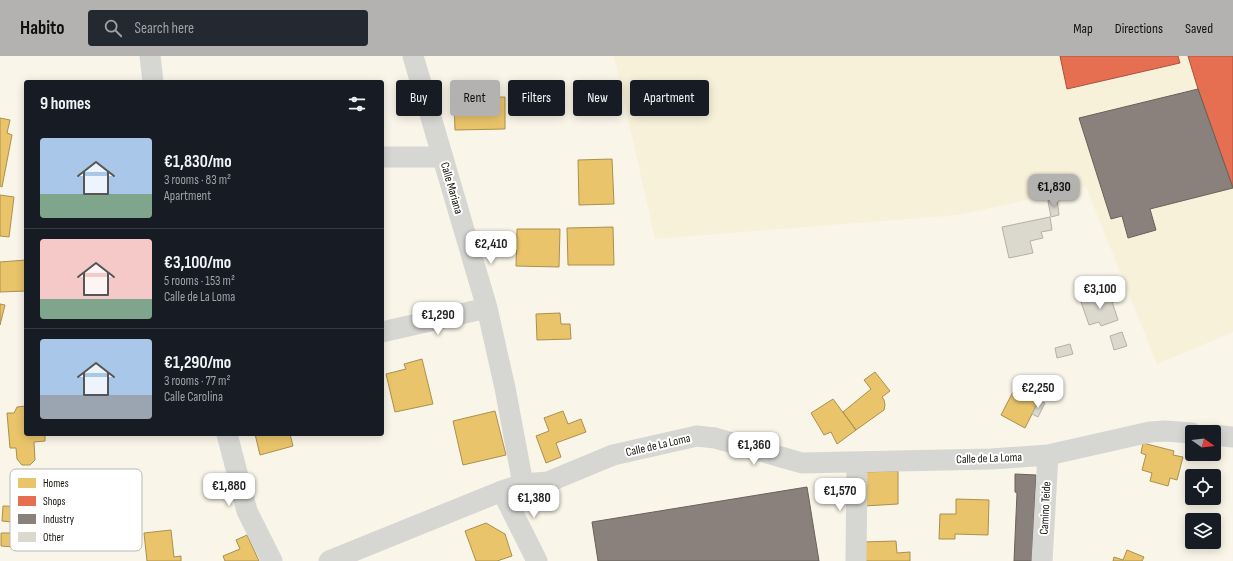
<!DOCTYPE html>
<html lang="en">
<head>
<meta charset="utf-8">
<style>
	body { margin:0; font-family:"Sofia Sans Condensed",sans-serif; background:#242831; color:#f1f3f6; height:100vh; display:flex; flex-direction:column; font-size:15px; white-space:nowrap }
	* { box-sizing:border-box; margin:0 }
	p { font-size:13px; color:#9ea1a6 }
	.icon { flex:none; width:22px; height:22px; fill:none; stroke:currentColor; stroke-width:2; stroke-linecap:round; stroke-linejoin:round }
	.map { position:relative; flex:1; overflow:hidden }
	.side { position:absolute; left:24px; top:24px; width:360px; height:356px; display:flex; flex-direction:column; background:#171b24; border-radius:4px; box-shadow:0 2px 10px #0003 }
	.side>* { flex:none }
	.banner { position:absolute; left:396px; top:24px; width:380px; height:36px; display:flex; gap:8px }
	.needle { width:26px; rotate:104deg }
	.tools { position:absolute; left:1185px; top:369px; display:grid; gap:8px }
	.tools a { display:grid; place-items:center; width:36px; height:36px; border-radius:4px; background:#171b24; box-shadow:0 2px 10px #0003; font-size:20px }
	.price { position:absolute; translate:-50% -34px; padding:0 9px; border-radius:8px; background:#fff; color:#222; font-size:13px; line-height:26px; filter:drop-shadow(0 1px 2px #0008) }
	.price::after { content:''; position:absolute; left:50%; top:24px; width:12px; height:9px; margin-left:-6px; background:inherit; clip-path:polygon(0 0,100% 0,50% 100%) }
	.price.current { background:#b3b2b0; color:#111 }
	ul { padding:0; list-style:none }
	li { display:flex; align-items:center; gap:12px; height:100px; padding:0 16px }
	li+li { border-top:1px solid #363941 }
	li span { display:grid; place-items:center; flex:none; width:112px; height:80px; border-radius:4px; color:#555 }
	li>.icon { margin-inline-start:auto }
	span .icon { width:48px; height:48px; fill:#fffc; stroke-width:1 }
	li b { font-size:17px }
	h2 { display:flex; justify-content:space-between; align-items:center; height:48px; padding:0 16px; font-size:17px }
	.pill { padding:0 14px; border-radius:4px; background:#171b24; box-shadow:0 2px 10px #0003; font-size:14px; line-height:36px }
	.pill.current { background:#b3b2b0; color:#111 }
	header { display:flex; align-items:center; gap:24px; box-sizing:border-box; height:56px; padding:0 20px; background:#b3b2b0; color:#111 }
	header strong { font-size:19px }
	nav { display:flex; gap:22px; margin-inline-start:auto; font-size:14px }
	.search { width:280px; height:36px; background:#242831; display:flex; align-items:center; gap:10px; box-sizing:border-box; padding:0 14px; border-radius:4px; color:#9ea1a6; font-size:15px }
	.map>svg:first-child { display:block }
</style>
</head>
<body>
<header>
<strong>Habito</strong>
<div class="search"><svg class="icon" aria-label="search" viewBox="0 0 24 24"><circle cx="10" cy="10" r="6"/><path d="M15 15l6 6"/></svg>Search here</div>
<nav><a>Map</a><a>Directions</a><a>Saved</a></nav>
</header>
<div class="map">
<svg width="1233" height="505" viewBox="0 0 1233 505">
	<rect width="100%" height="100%" fill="#f9f5e8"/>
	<path fill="#f7f1da" d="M614,0H1233V276L1157,308L1086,131L958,159L655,183Z"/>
	<path fill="#e9c46a" stroke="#aa904e" d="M505,41V73L455,74L454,42Z
		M0,62L10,64L7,77L12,79L2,131L0,130Z
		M612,103L614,148L579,149L578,104Z
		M0,139L14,141L9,181L0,180Z
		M613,171L614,209H568L567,172Z
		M517,173H560L559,211L516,210Z
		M26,204V235L0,236V206Z
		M0,248L5,249L0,269Z
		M560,257L561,268H570L571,283L537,284L536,258Z
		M422,303L433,348L395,356L386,318L406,313L404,308Z
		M875,316L890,335L882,341L884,344L885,349L884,354L856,374L843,356L871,333L864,324Z
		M1017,328L1041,340L1025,372L1001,359Z
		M833,343L856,374L837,388L831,376L824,379L811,357Z
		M26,350V378H45V385L34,386L35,404L30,409H22L17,403L16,392H10L7,357H14L17,351Z
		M495,355L506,399L463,409L453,365Z
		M563,355L568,368L581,363L586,376L556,387L561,401L546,407L536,380L549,375L544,362Z
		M255,378H290L293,390L260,399Z
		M1143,387L1174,395L1173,399L1183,401L1177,424L1170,422L1168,430L1150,425L1152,417L1142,414L1146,399L1141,397Z
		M898,415V448L864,450L863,416Z
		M956,443L989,444L988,479L955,478V483H939L940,458H956Z
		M3,450L29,451L27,492L1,490V477H11L12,466L2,465Z
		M486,467L505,478L512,500L497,505H476L465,475Z
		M171,474L174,501L181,500V505H147L144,477Z
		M247,479L259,505H225L223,500L240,493L236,484Z
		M896,485L897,497L910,496V505H864L863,486Z
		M1127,494L1144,501L1142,505H1113L1114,501L1123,504Z"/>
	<path fill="#e76f51" stroke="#a9543d" d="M1060,0H1178L1180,7L1067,33Z
		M1188,0H1233V132L1198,33Z"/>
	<path fill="#8a817c" stroke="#68615b" d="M1198,33L1233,132L1150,153L1156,174L1128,182L1122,160L1111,163L1079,62Z
		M1015,418L1036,419L1032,505H1014L1017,437L1015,436Z
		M807,431L819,505H598L592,466Z"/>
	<path fill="#dbd8ce" stroke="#b4b1a7" d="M1057,143L1059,159L1051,161L1048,145Z
		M1050,161L1052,174L1041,176L1043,182L1030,185L1033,197L1009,202L1002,171Z
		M1109,236L1118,264L1101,270L1099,266L1089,269L1081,246Z
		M1122,276L1127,290L1114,294L1110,280Z
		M1070,288L1073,298L1057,302L1055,292Z
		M1039,345L1045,347L1038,361L1032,358Z"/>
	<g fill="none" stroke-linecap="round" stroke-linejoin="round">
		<path stroke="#d6d6d3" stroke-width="21" d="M150,0L153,26
			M413,0L487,252L505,332L523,428
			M382,101H443
			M382,276L487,252
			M227,378L247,455L272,505
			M1214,379L1233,381
			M502,435L537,505
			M329,505L502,435L523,428L548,426L613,399L697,380L715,382L802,407L991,403L1048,399L1150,376L1165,375L1192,377
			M856,505L857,407
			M1042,505L1048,399"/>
	</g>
	<g text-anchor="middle" stroke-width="4" stroke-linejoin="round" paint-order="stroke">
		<g font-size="12" fill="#18150e" stroke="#fff">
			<text transform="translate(452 132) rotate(74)" y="4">Calle Mariana</text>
			<text transform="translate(658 389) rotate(-13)" y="4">Calle de La Loma</text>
			<text transform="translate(989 402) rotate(-2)" y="4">Calle de La Loma</text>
			<text transform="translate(1045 452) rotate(-87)" y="4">Camino Teide</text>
		</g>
	</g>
	<rect x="10" y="413" width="132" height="82" rx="6" fill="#fff" stroke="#bab9b7" stroke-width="1"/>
	<rect x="18" y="422" width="18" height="10" fill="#e9c46a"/>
	<rect x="18" y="440" width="18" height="10" fill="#e76f51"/>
	<rect x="18" y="458" width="18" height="10" fill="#8a817c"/>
	<rect x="18" y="476" width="18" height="10" fill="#dbd8ce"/>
	<g font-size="11" fill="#18150e">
		<text x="43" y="431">Homes</text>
		<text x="43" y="449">Shops</text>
		<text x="43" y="467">Industry</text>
		<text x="43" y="485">Other</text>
	</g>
</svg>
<div class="tools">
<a><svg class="needle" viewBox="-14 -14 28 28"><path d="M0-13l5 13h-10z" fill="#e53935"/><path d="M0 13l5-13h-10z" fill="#9ea1a6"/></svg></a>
<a><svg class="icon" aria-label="locate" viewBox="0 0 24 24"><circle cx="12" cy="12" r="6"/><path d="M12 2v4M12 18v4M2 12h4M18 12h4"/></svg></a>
<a><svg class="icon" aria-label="layers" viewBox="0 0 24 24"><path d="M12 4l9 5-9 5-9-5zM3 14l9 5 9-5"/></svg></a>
</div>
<b class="price current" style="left:1054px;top:152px">€1,830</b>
<b class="price" style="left:491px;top:209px">€2,410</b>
<b class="price" style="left:1100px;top:254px">€3,100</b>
<b class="price" style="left:438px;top:280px">€1,290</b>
<b class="price" style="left:1038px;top:353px">€2,250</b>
<b class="price" style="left:754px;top:410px">€1,360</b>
<b class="price" style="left:229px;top:451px">€1,880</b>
<b class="price" style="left:840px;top:456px">€1,570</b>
<b class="price" style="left:534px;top:463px">€1,380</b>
<div class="banner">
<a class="pill">Buy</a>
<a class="pill current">Rent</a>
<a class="pill">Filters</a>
<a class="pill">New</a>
<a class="pill">Apartment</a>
</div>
<section class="side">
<h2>9 homes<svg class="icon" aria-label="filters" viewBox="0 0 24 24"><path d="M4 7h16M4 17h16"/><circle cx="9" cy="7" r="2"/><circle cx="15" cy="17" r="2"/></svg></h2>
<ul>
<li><span style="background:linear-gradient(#a9c7e8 70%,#7fa58c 0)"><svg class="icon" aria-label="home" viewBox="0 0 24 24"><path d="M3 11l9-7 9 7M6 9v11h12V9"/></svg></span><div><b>€1,830/mo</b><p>3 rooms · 83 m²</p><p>Apartment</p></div></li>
<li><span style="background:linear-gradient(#f6c9c9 75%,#7fa58c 0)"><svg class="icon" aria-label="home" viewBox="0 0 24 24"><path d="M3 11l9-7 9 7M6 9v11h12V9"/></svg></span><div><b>€3,100/mo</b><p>5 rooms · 153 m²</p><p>Calle de La Loma</p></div></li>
<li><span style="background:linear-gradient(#a9c7e8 70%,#9aa5b1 0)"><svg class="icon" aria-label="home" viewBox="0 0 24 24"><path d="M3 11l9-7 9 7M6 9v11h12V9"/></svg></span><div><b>€1,290/mo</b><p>3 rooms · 77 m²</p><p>Calle Carolina</p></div></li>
</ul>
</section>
</div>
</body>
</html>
